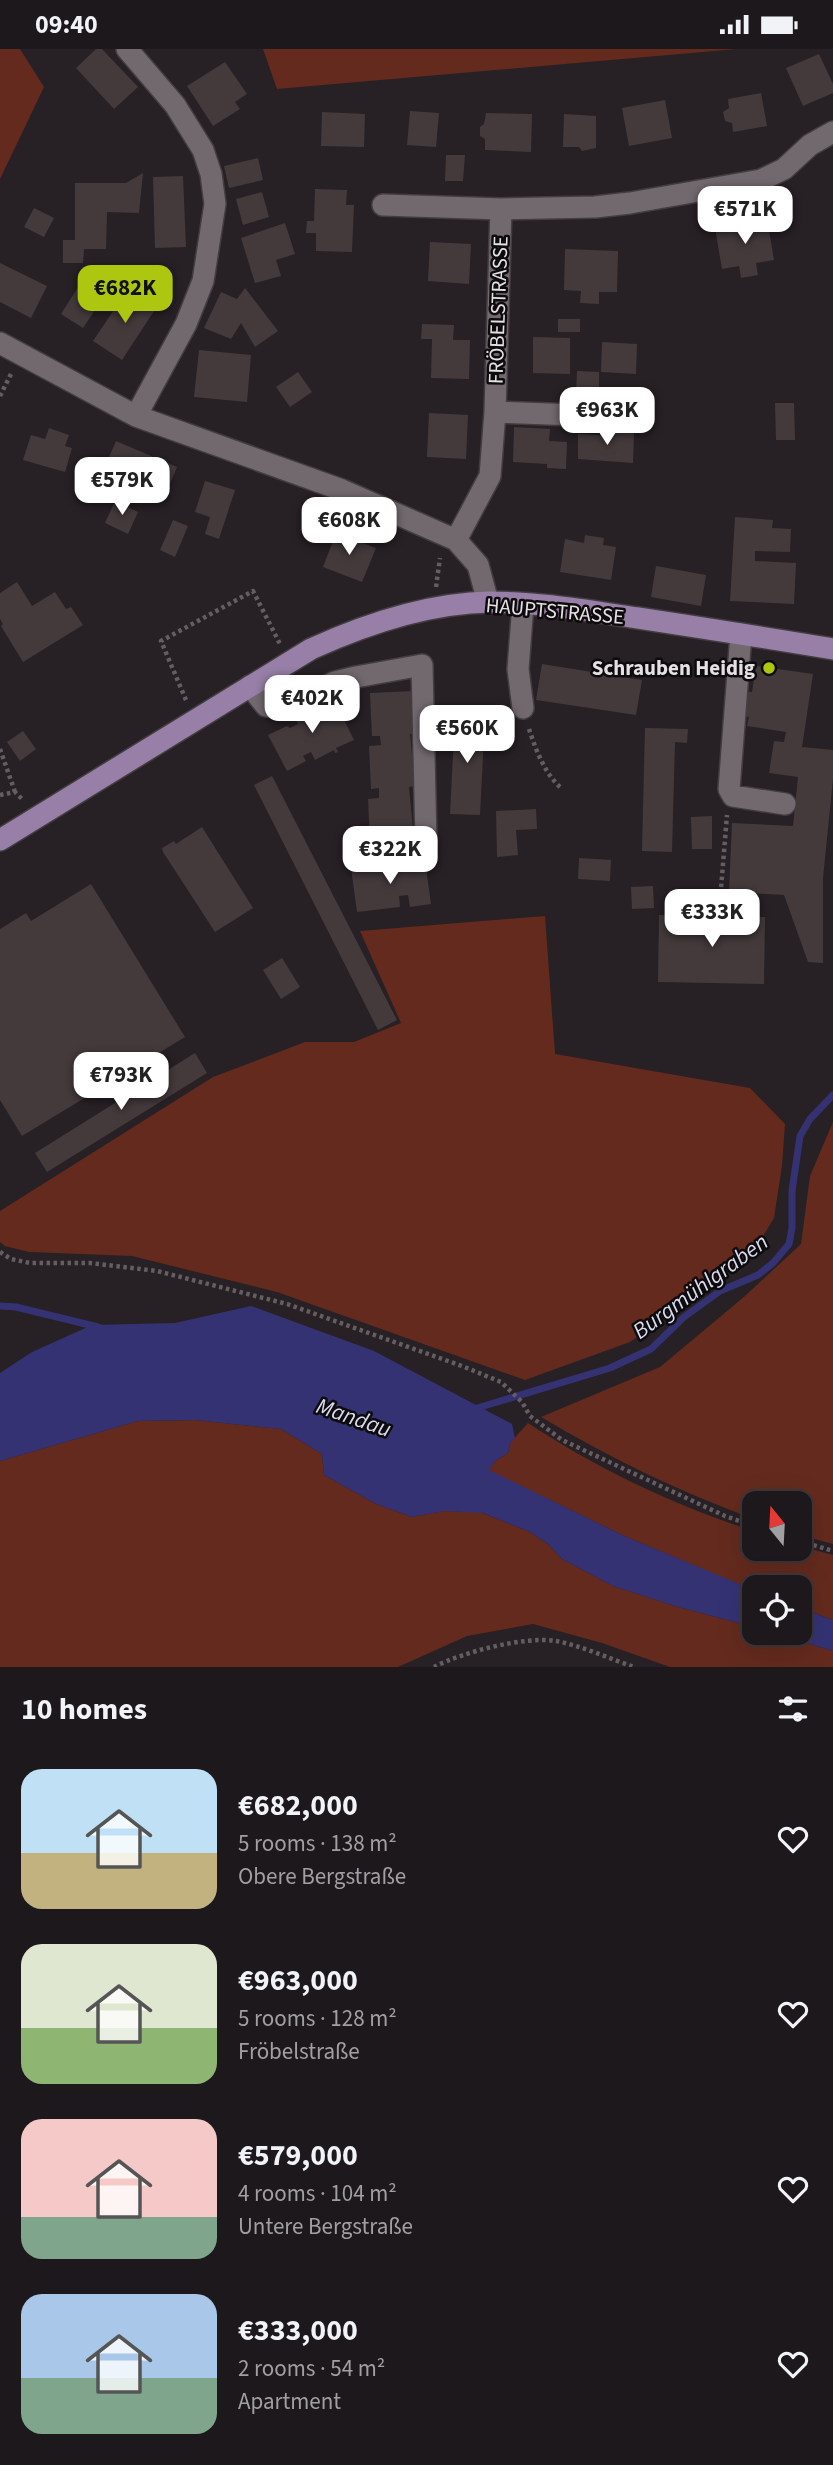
<!DOCTYPE html>
<html lang="en">
<head>
<meta charset="utf-8">
<style>
	body { margin:0; font-family:"Source Sans 3",sans-serif; background:#2a2529; color:#f1f3f6; height:100vh; display:flex; flex-direction:column; font-size:26px; white-space:nowrap }
	* { box-sizing:border-box; margin:0 }
	p { font-size:23px; color:#a0a0a3 }
	.icon { flex:none; width:38px; height:38px; fill:none; stroke:currentColor; stroke-width:2; stroke-linecap:round; stroke-linejoin:round }
	.map { position:relative; height:1618px; overflow:hidden }
	.panel { display:flex; flex-direction:column; background:#1d181c; flex:1 }
	.panel>* { flex:none }
	.needle { width:46px; rotate:342deg }
	.controls { position:absolute; left:742px; top:1442px; display:grid; gap:14px }
	.controls a { display:grid; place-items:center; width:70px; height:70px; border-radius:14px; background:#1d181c; box-shadow:0 7px 28px #0002,0 0 0 2px #3b373b; font-size:35px }
	.price { position:absolute; translate:-50% -60px; padding:0 16px; border-radius:14px; background:#fff; color:#222; font-size:23px; line-height:46px; filter:drop-shadow(0 2px 4px #0008) }
	.price::after { content:''; position:absolute; left:50%; top:42px; width:21px; height:16px; margin-left:-10px; background:inherit; clip-path:polygon(0 0,100% 0,50% 100%) }
	.price.active { background:#adc60f; color:#111 }
	ul { padding:0; list-style:none }
	li { display:flex; align-items:center; gap:21px; height:175px; padding:0 21px }
	li span { display:grid; place-items:center; flex:none; width:196px; height:140px; border-radius:21px; color:#555 }
	li>.icon { margin-inline-start:auto }
	span .icon { width:84px; height:84px; fill:#fffc; stroke-width:1 }
	li b { font-size:30px }
	h2 { display:flex; justify-content:space-between; align-items:center; height:84px; padding:0 21px; font-size:30px }
	.status { display:flex; justify-content:space-between; align-items:center; height:49px; padding:0 35px; background:#1d181c; direction:ltr }
	.status svg { height:19px; fill:currentColor }
	.map>svg:first-child { display:block }
</style>
</head>
<body>
<div class="status"><b>09:40</b><svg viewBox="0 0 49 12"><path d="M0 12V9h3v3zM5 12V6h3v6zM10 12V3h3v9zM15 12V0h3v12zM26 1h20v11H26zM47 4h2v5h-2z"/></svg></div>
<div class="map">
<svg width="833" height="1618" viewBox="0 0 833 1618">
	<rect width="100%" height="100%" fill="#272025"/>
	<path fill="#642a1e" d="M0,0H20L44,38L0,130Z
		M263,0H737L277,40Z
		M545,867L555,1005L750,1039L785,1075L782,1117L774,1169L754,1202L630,1293L525,1331L277,1243L132,1207L29,1203L5,1197L0,1193V1162L213,1028L305,993H354L401,974L360,882Z
		M833,1073V1495L800,1486V1454H754V1470C680,1443 608,1408 541,1368L660,1318L745,1247L801,1195L810,1127Z
		M195,1371L281,1380L322,1405L324,1426L376,1455L412,1468L443,1462L480,1463L530,1483L548,1495L562,1510L613,1537L678,1558L754,1578V1584H773L833,1602V1618H670L602,1594L533,1575L467,1587L398,1618H0V1412L138,1372Z
		M528,1374C596,1419 677,1458 754,1482V1500H800V1497L833,1506V1571L800,1559V1538H754V1541L745,1538L624,1487L488,1421L495,1412L508,1404L510,1394Z"/>
	<path fill="#353274" d="M251,1257L374,1302L512,1375L515,1389L510,1394L508,1404L495,1412L489,1421L624,1487L754,1541V1578L678,1558L613,1537L562,1510L548,1495L530,1483L483,1464L444,1462L412,1468L376,1455L324,1426L322,1405L281,1380L195,1371L138,1372L0,1412V1324L32,1303L92,1276L175,1274Z
		M800,1559L833,1571V1602L773,1584H800Z"/>
	<g fill="none" stroke-linecap="round" stroke-linejoin="round">
		<path stroke="#353274" stroke-width="7" d="M0,1257L16,1258L98,1278
			M474,1360L610,1319L651,1300L684,1268L720,1242L758,1226L773,1214L789,1195L792,1179V1142L800,1087L810,1070L833,1046"/>
	</g>
	<path fill="#443a3c" d="M96,0H102L138,38L114,60L76,19Z
		M819,5L833,35V44L803,57L786,19Z
		M225,13L247,45L235,53L240,60L213,77L187,37Z
		M761,44L767,77L733,83L732,74L725,72L723,63L729,59L728,50Z
		M665,51L672,89L629,97L622,59Z
		M410,62L439,64L436,98L407,96Z
		M322,63L365,65L364,98L321,97Z
		M486,64L532,65L531,103L485,101V90L480,87V78L484,75Z
		M564,65L596,67V99L582,102L579,98H563Z
		M446,106H465L463,132H445Z
		M258,109L263,131L229,139L224,117Z
		M143,124L139,164L107,163L106,200H84L83,214H63V191H75V134H126Z
		M183,127L186,198L155,199L153,128Z
		M315,140L347,141L346,156H354L352,203L316,202V184H306L307,172H314Z
		M262,143L269,168L243,176L236,150Z
		M34,159L54,169L44,188L24,178Z
		M767,170L774,211L756,214L758,226L741,229L739,217L722,220L715,179Z
		M285,174L295,205L276,211L281,227L255,234L241,189Z
		M430,193L471,195L469,235L428,232Z
		M565,200L618,202L617,243H599V255L580,254L581,242L564,241Z
		M0,214L47,237L31,269L0,253Z
		M82,232L105,246L83,279L61,265Z
		M245,239L278,282L255,298L241,274L231,290L204,279L221,243L237,250Z
		M128,240L156,259L122,311L93,292Z
		M558,270H580V283H558Z
		M422,275L454,276L453,291H470L469,330L431,329L432,290H421Z
		M533,288L570,289V325L533,324Z
		M602,293L637,295L636,325L601,323Z
		M199,301L251,306L247,353L194,348Z
		M577,322L599,323V345L576,344Z
		M298,323L312,343L290,358L276,338Z
		M775,354H794L795,391H776Z
		M429,364L468,366L466,410L427,408Z
		M514,378L550,380L549,392L567,393L566,420L547,419V415L513,413Z
		M49,379L69,386L65,397L72,399L65,423L23,411L31,386L45,390Z
		M601,382L634,384L633,414L578,410V385L600,386Z
		M116,392L177,418L162,453L101,427Z
		M205,432L235,441L219,490L205,485L210,468L195,463Z
		M115,452L138,463L128,485L105,474Z
		M735,468L773,471L772,479L791,480L790,503L755,502V512L796,514L794,555L730,552Z
		M173,471L188,477L175,508L160,501Z
		M336,484L376,499L362,533L323,518Z
		M585,486L604,489L603,496L616,498L611,531L560,523L565,490L584,494Z
		M656,517L706,526L701,557L651,548Z
		M17,533L32,557L55,543L66,560L71,558L83,576L23,613L1,577L3,575L0,570V544Z
		M542,615L642,631L636,666L536,651Z
		M756,617L813,625L802,698L833,701V730L823,829V914L808,913L784,846L729,843L732,774L793,777L798,728L769,724L774,692L784,693L786,683L747,677L749,668L744,667L748,643H752Z
		M414,642L416,684L410,685L415,737L409,738L414,791L370,793L368,750L379,749V739L371,740L369,697L381,696L380,687H372L370,644Z
		M334,650L354,691L336,699L338,703L335,704L334,701L315,711L311,703L303,707L306,712L287,722L268,686L287,677L290,679L298,675L295,669Z
		M455,666L485,668L480,766L450,765Z
		M645,679L688,680L687,694L675,693L672,803L642,802Z
		M23,682L36,700L20,712L7,693Z
		M272,727L397,971L378,981L254,736Z
		M536,760L537,780L516,781L518,806L497,808L496,762Z
		M712,767V800H692L691,768Z
		M202,778L253,859L215,883L163,803L162,799L174,792L176,795Z
		M579,809L611,811L610,832L578,830Z
		M425,812L431,855L410,858L408,846L399,847L400,858L357,863L351,819Z
		M91,835L185,988L22,1087L0,1051V880L26,864L31,872Z
		M653,837L654,859L632,860L631,838Z
		M659,866L765,868L764,935L658,933Z
		M282,909L300,938L281,950L263,921Z
		M195,1004L207,1024L47,1123L35,1104Z"/>
	<g fill="none" stroke-linecap="round" stroke-linejoin="round">
		<g stroke="#433d41" stroke-width="24">
			<path id="minor" d="M127,0L175,56L203,101L211,125L215,155L203,232L186,275L136,367
				M383,156L501,160L595,158L630,154L761,131L784,120L810,96L833,83
				M0,294L136,367L342,441L456,491L478,516L488,553
				M495,363L603,367
				M456,491L490,427L495,363L501,160
				M741,585L729,740L733,747L785,755
				M250,637L266,657L279,659L287,657L335,633L356,628L422,616L426,793L407,797
				M523,659L518,620L523,555"/>
		</g>
		<g stroke="#433d41" stroke-width="24">
			<path id="major" d="M0,791L311,600C366,575 429,554 490,553C540,553 589,562 638,569C703,579 768,589 833,600"/>
		</g>
		<path stroke="#645e62" stroke-width="4.5" stroke-dasharray="3.5 3.5" stroke-linecap="butt" d="M0,347L12,323
			M436,538L440,509
			M186,651L161,592L253,542L280,595
			M529,680C536,701 544,723 560,738
			M0,700L15,743
			M0,746L15,743L23,751
			M720,852L727,766
			M0,1203L11,1210L30,1214H90L157,1222L287,1255L462,1317L501,1333L522,1353L530,1367L562,1391L725,1467L754,1477
			M800,1492L833,1502
			M434,1618C463,1603 524,1587 556,1592C579,1596 611,1610 634,1618"/>
		<use href="#minor" stroke="#72696f" stroke-width="21"/>
		<use href="#major" stroke="#977fa7" stroke-width="21"/>
	</g>
	<circle fill="#adc60f" stroke="#0e0b0d" stroke-width="2.5" cx="769" cy="619" r="7"/>
	<g text-anchor="middle" stroke-width="5" stroke-linejoin="round" paint-order="stroke">
		<g font-size="21" fill="#e5e0e3" stroke="#0e0b0d">
			<text transform="translate(498 261) rotate(-88)" y="7">FRÖBELSTRASSE</text>
			<text transform="translate(555 562) rotate(5)" y="7">HAUPTSTRASSE</text>
		</g>
		<g font-size="21" font-weight="bold" fill="#e5e0e3" stroke="#0e0b0d" text-anchor="end">
			<text x="755" y="626">Schrauben Heidig</text>
		</g>
		<g font-size="23" font-style="italic" fill="#d9dbf0" stroke="#0e0b0d">
			<text transform="translate(700 1237) rotate(-36)" y="8">Burgmühlgraben</text>
			<text transform="translate(354 1368) rotate(19)" y="8">Mandau</text>
		</g>
	</g>
</svg>
<div class="controls">
<a><svg class="needle" viewBox="-14 -14 28 28"><path d="M0-13l5 13h-10z" fill="#e53935"/><path d="M0 13l5-13h-10z" fill="#a0a0a3"/></svg></a>
<a><svg class="icon" aria-label="locate" viewBox="0 0 24 24"><circle cx="12" cy="12" r="6"/><path d="M12 2v4M12 18v4M2 12h4M18 12h4"/></svg></a>
</div>
<b class="price" style="left:745px;top:197px">€571K</b>
<b class="price active" style="left:125px;top:276px">€682K</b>
<b class="price" style="left:607px;top:398px">€963K</b>
<b class="price" style="left:122px;top:468px">€579K</b>
<b class="price" style="left:349px;top:508px">€608K</b>
<b class="price" style="left:312px;top:686px">€402K</b>
<b class="price" style="left:467px;top:716px">€560K</b>
<b class="price" style="left:390px;top:837px">€322K</b>
<b class="price" style="left:712px;top:900px">€333K</b>
<b class="price" style="left:121px;top:1063px">€793K</b>
</div>
<section class="panel">
<h2>10 homes<svg class="icon" aria-label="filters" viewBox="0 0 24 24"><path d="M4 7h16M4 17h16"/><circle cx="9" cy="7" r="2"/><circle cx="15" cy="17" r="2"/></svg></h2>
<ul>
<li><span style="background:linear-gradient(#bfe0f5 60%,#c2b280 0)"><svg class="icon" aria-label="home" viewBox="0 0 24 24"><path d="M3 11l9-7 9 7M6 9v11h12V9"/></svg></span><div><b>€682,000</b><p>5 rooms · 138 m²</p><p>Obere Bergstraße</p></div><svg class="icon" aria-label="heart" viewBox="0 0 24 24"><path d="M12 20l-8-8c-3-5 5-10 8-4 3-6 11-1 8 4z"/></svg></li>
<li><span style="background:linear-gradient(#dfe7d0 60%,#8fb573 0)"><svg class="icon" aria-label="home" viewBox="0 0 24 24"><path d="M3 11l9-7 9 7M6 9v11h12V9"/></svg></span><div><b>€963,000</b><p>5 rooms · 128 m²</p><p>Fröbelstraße</p></div><svg class="icon" aria-label="heart" viewBox="0 0 24 24"><path d="M12 20l-8-8c-3-5 5-10 8-4 3-6 11-1 8 4z"/></svg></li>
<li><span style="background:linear-gradient(#f6c9c9 70%,#7fa58c 0)"><svg class="icon" aria-label="home" viewBox="0 0 24 24"><path d="M3 11l9-7 9 7M6 9v11h12V9"/></svg></span><div><b>€579,000</b><p>4 rooms · 104 m²</p><p>Untere Bergstraße</p></div><svg class="icon" aria-label="heart" viewBox="0 0 24 24"><path d="M12 20l-8-8c-3-5 5-10 8-4 3-6 11-1 8 4z"/></svg></li>
<li><span style="background:linear-gradient(#a9c7e8 60%,#7fa58c 0)"><svg class="icon" aria-label="home" viewBox="0 0 24 24"><path d="M3 11l9-7 9 7M6 9v11h12V9"/></svg></span><div><b>€333,000</b><p>2 rooms · 54 m²</p><p>Apartment</p></div><svg class="icon" aria-label="heart" viewBox="0 0 24 24"><path d="M12 20l-8-8c-3-5 5-10 8-4 3-6 11-1 8 4z"/></svg></li>
</ul>
</section>
</body>
</html>
